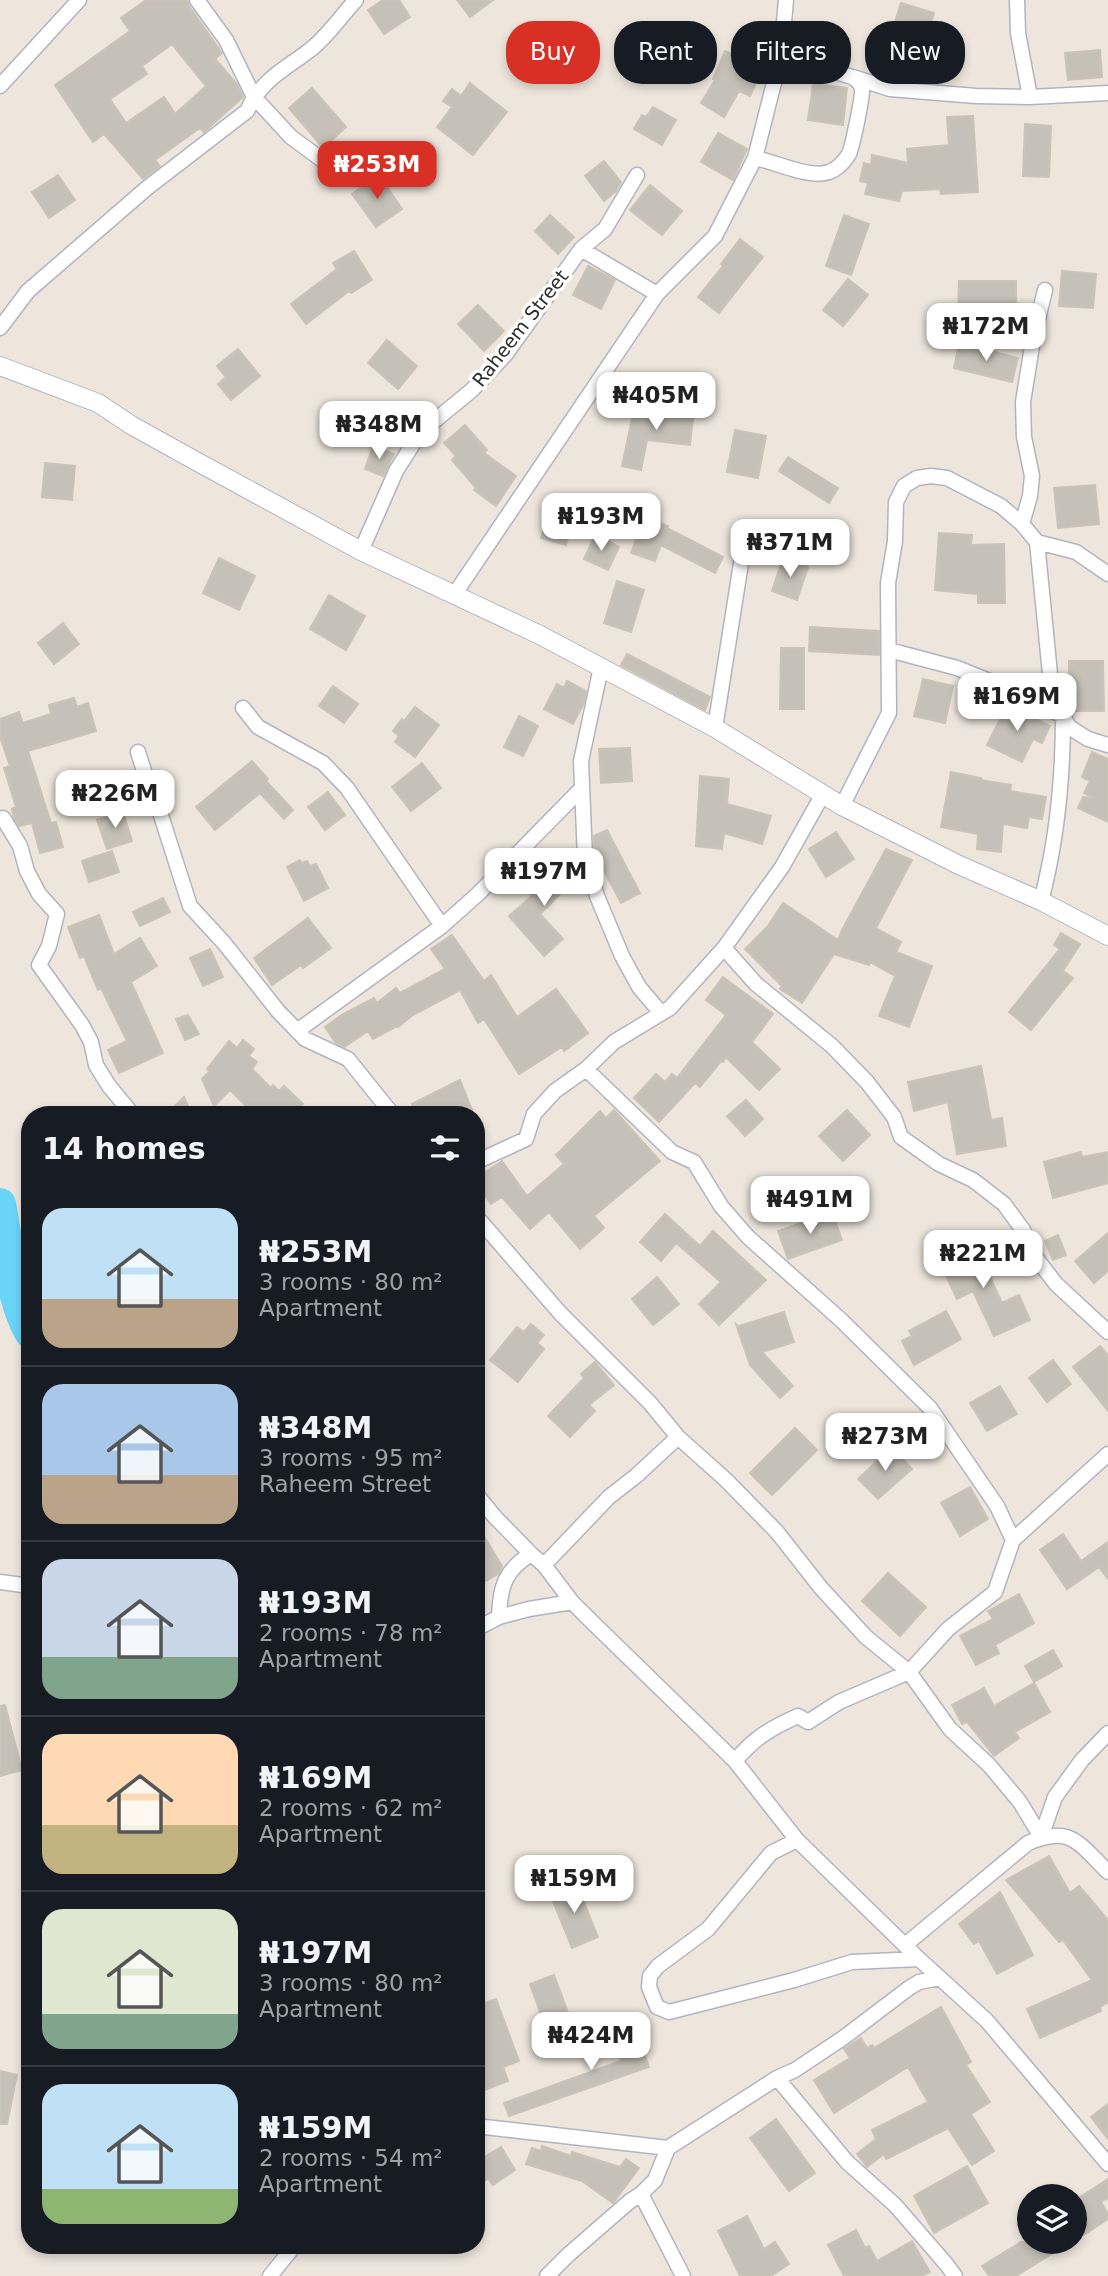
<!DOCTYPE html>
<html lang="en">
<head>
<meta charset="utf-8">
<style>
	body { margin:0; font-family:"DejaVu Sans",sans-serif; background:#242831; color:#f1f3f6; height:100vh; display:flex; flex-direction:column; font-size:26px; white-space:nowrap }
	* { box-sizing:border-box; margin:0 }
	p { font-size:23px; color:#9ea1a6 }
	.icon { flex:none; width:38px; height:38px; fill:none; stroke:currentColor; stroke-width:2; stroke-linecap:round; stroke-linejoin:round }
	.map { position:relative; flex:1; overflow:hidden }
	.panel { position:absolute; left:21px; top:1106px; width:464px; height:1148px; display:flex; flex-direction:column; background:#171b24; border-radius:28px; box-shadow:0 4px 10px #0003 }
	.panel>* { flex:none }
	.top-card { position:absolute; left:506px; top:21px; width:497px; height:63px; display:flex; gap:14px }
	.controls { position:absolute; left:1017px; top:2184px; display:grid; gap:14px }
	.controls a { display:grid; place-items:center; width:70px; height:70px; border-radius:50%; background:#171b24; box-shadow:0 4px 10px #0003; font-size:35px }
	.price { position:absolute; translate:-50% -60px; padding:0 16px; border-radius:14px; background:#fff; color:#222; font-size:23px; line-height:46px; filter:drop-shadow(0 2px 4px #0008) }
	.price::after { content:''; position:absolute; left:50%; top:42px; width:21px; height:16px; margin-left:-10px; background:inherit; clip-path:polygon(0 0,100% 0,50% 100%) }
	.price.active { background:#d93025; color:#fff }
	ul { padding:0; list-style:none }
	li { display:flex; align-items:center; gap:21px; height:175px; padding:0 21px }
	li+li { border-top:2px solid #363941 }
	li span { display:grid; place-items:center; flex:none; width:196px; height:140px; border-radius:21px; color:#555 }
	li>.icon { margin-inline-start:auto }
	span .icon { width:84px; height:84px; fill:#fffc; stroke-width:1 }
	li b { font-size:30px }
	h2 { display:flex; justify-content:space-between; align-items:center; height:84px; padding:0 21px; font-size:30px }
	.tag { padding:0 24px; border-radius:28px; background:#171b24; box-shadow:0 4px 10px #0003; font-size:24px; line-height:63px }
	.tag.active { background:#d93025; color:#fff }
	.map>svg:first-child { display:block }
</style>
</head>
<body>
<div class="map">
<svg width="1108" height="2276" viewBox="0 0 1108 2276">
	<rect width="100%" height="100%" fill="#eee6dd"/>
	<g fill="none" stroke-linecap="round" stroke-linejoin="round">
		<path stroke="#69d4f7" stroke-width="32" d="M0,1204C8,1244 10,1297 30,1332"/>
	</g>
	<path fill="#c6c1b8" stroke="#cac3b6" stroke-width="2" fill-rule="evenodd" d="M146,0H187L189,6L222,53L215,59L237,84L243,97L204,132L200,128L155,160L160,166L143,179L104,134L93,142L55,85L130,31L121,18ZM172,44L206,86L175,114L164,97L126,123L110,99L147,74L142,66Z
		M383,0H399L410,17L384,34L368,10Z
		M457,0H493L470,17Z
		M901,3L934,13L926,38L921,37L908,81L889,75L902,31L893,28Z
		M1100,50L1102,77L1068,80L1065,53Z
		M725,51L763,68L750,96L739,91L724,117L701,103L715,80L713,79Z
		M470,83L507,112L473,155L437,127L452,107L443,101L452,89L461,96Z
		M813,84L847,88L843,125L808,120Z
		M312,88L346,127L323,148L289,108Z
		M653,107L676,120L662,145L634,129L642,115L646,117Z
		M973,116L978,192L941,194L940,189L902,191L899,201L865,194L868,183L860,181L864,163L871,165L872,155L908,163L907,149L949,145L947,117Z
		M1025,124L1051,126L1049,177L1023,176Z
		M718,133L747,149L733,180L701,162Z
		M604,161L621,182L616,191L604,201L585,176Z
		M58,175L75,200L49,218L32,192Z
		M379,175L402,209L376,227L352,194Z
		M650,185L682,211L662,235L630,210Z
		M550,215L574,237L558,254L535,231Z
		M844,215L869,224L851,275L826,266Z
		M740,239L763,257L719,313L698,297L723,266L721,264Z
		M354,251L372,280L351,293L349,291L306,324L291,304L337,269L333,263Z
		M588,266L615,280L601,309L573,295Z
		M1062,271L1096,274L1093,308L1059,306Z
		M848,279L868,295L843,326L823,310Z
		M959,281H1016V314L958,313Z
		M478,305L504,331L484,351L458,324Z
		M387,340L417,366L398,389L368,363Z
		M959,343L1018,358L1012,382L954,368Z
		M238,349L260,376L231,400L218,384L226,377L217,366Z
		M665,407L694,410L690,445L647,440L641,470L622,466L634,409L664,416Z
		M465,425L487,450L484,453L516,476L496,506L474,490L476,488L452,460L456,456L444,443Z
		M735,430L766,436L758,478L727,472Z
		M373,446L394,454L383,476L365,469Z
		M788,457L838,488L829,503L779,471Z
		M45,463L75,466L72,500L42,497Z
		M1095,485L1099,524L1058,528L1054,488Z
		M552,499L576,507L566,545L541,538Z
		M644,517L668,526L667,528L723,557L715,573L661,545L655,561L631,553Z
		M939,533L972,535L971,545L1004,544L1005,603H978V594L935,590Z
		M595,535L619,547L608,570L584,559Z
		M219,558L255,576L239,610L203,593Z
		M783,558L808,567L797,600L772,591Z
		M617,581L644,590L631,632L604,623Z
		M329,595L365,616L346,650L310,629Z
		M63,623L79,644L54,664L38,643Z
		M810,627L879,631V655L809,651Z
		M781,648H804V709H780Z
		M627,654L710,697L705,710L621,665Z
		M1069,661H1103L1104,711H1072L1069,707Z
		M923,679L953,686L945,723L914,716Z
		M567,681L586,691L583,705L573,724L544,709L557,684L564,688Z
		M333,686L358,704L344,723L319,706Z
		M74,698L77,707L88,703L96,731L28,751L51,823L56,822L63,847L40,853L32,823L19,826L14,818L12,809L16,807L4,768L10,766L0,737V719L19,712L23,723L51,714L49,705Z
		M1007,705L1050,726L1042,743L1033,739L1022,762L987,745Z
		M415,707L439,725L415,757L395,742L399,736L393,731L402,719L404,721Z
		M519,716L538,726L523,756L504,747Z
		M630,748L632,781L601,783L599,749Z
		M1092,752L1108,759V822L1078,808L1083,797L1094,798L1084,793L1090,781L1082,777Z
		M252,761L268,779L266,781L293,810L284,819L260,793L215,830L196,807Z
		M422,763L441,788L411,811L392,787Z
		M951,772L981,778V780L1011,785L1010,791L1046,797L1042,819L1029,817L1027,828L1003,824L1001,852L977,849L978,834L941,827Z
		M700,776L729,779L727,804L771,816L762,844L724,833L722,849L696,846Z
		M328,792L345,815L325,830L308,807Z
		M123,812L132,841L107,849L97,820Z
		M607,830L640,893L621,903L594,852V836Z
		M836,832L854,859L826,877L809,849Z
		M886,849L912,860L876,928L901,942L896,952L932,966L909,1027L879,1016L895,976L870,962L869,965L834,954L802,1003L780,989L782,986L745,949L768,926L783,903L838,940L842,930Z
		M112,851L119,872L89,882L82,861Z
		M566,858L580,875L540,914L563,939L544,956L509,916L532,896L530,894Z
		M300,860L302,863L307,861L310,866L316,864L328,888L304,901L287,867Z
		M163,898L170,912L140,926L133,912Z
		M99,915L114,954L140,938L157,966L131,982L163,1053L119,1073L108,1050L127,1041L101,988L98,990L84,956L80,958L68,927Z
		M308,918L331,948L303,968L301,965L272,985L254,958Z
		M1061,933L1080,944L1063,971L1073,978L1031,1030L1009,1012L1060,949L1054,945Z
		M452,935L484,981L491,975L517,1017L556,989L588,1033L564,1051L562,1047L519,1074L484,1019L478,1023L460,990L413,1015L398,1027L397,1026L373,1039L368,1031L344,1047L335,1042L325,1027L343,1014L374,998L377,1003L396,988L400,993L445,969L431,949Z
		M210,949L223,977L203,986L190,958Z
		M723,977L773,1014L752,1042L780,1069L759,1090L726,1057L723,1062L721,1061L700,1087L695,1083L659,1122L634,1098L656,1074L665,1082L672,1074L677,1078L726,1015L706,1000Z
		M188,1015L199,1034L185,1040L176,1019Z
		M243,1040L254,1049L249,1056L257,1062L252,1069L271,1088L273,1085L279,1091L284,1086L303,1104L292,1115H255L230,1090L214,1106L202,1079L210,1071L207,1069L229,1041L237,1048Z
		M981,1066L991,1120L1002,1118L1006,1146L957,1154L948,1102L914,1111L908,1082Z
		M460,1080L472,1110L461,1115H417L412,1104Z
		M184,1097L192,1115H166Z
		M746,1100L763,1119L745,1136L727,1116Z
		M614,1110L660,1161L594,1216L604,1228L580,1249L549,1212L530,1229L502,1197L491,1204L476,1183V1178L502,1161L527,1196L564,1164L556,1155L600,1111L606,1118Z
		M847,1110L870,1135L843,1161L819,1136Z
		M1081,1152L1082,1157L1108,1152V1183L1053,1198L1044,1162Z
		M832,1212L842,1240L788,1259L778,1231Z
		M665,1214L700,1246L713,1231L766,1280L719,1325L699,1304L721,1282L676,1243L661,1261L640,1242Z
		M1108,1233V1271L1094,1283L1075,1261Z
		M1058,1235L1066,1255L1053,1260L1045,1241Z
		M975,1244L1002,1303L1019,1295L1030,1320L994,1336L973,1291L957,1299L939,1261Z
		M657,1277L679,1304L653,1325L632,1299Z
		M946,1311L961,1339L914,1365L902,1341L912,1336L909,1331Z
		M784,1312L794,1342L762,1352L793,1386L780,1398L750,1365L736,1324L739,1326Z
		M531,1324L544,1335L537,1343L544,1349L518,1382L490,1360L517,1327L524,1332Z
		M1100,1346L1108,1355V1411L1073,1367Z
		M1053,1360L1071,1384L1047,1402L1029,1378Z
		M595,1362L614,1385L589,1405L595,1411L570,1437L548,1416L584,1378L581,1374Z
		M1000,1386L1017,1414L987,1431L970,1403Z
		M795,1428L817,1450L772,1495L750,1473Z
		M892,1447L912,1469L878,1499L858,1479Z
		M970,1487L988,1519L960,1536L941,1503Z
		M476,1523L502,1566L498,1574L486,1581L484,1578L476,1583Z
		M1063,1534L1081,1561L1108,1542V1579L1099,1567L1067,1589L1040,1550Z
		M888,1573L926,1607L900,1636L862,1601Z
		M1019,1594L1034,1623L995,1645L999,1653L976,1665L960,1636L993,1619L988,1611Z
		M1053,1650L1062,1666L1034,1682L1025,1666Z
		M1034,1683L1050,1712L1015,1732L1019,1738L994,1756L967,1722L962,1724L952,1705L984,1688L994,1706Z
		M5,1705L22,1770L0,1776V1706Z
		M1049,1856L1070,1893L1079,1886L1108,1920V2002L1100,2007L1101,2011L1040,2038L1027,2009L1092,1980L1063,1940L1059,1942L1006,1880Z
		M576,1883L598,1937L572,1948L550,1894Z
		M1000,1892L1033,1955L997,1974L979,1941L974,1944L959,1924Z
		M554,1975L579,2042L554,2051L530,1984Z
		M496,1999L519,2061L503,2067L508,2081L485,2090L476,2066V2006Z
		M941,2007L971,2062L966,2065L990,2102L971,2114L994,2151L972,2165L948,2128L886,2159L884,2154L867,2167L857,2154L876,2139L872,2130L928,2102L908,2067L834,2113L814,2080L850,2058L844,2049L861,2038L867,2048L872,2045L874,2048Z
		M632,2021L649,2067L509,2116L504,2103L621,2061L609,2029Z
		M0,2071L17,2075L7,2124H0Z
		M1108,2104V2139L1091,2117Z
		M776,2119L815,2173L789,2191L750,2138Z
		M542,2146L571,2156L572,2152L620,2167L626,2159L639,2168L613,2203L582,2181L526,2164L532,2148L541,2151Z
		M501,2147L515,2170L493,2185L488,2178L476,2188V2162Z
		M967,2166L988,2203L934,2233L914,2196Z
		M1108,2179V2198L1101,2202L1108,2214V2219L1074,2241V2201Z
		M747,2216L764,2249L775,2242L789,2264L771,2276H740L718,2231Z
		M856,2230L865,2248L869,2246L877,2261L912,2241L930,2272L922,2276H844L828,2245Z
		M1021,2242H1071L1016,2276H989L982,2266Z"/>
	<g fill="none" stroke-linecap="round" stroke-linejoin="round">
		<g stroke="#b1b4c0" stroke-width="17">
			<path id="minor" d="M197,0L226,40L254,97L291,137L333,168
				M1017,0L1018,33L1030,97
				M853,77L890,89L976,96L1030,97L1108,93
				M0,86L79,0
				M755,158L781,55L786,0
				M581,249L657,294
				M1045,290L1033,340L1023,402L1024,437L1032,476L1030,496L1022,524L1037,542L1050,674L1056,702L1069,727L1088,739L1108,745
				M0,328L28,291L147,188L247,111C262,79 284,70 310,50C327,37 341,16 356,0
				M1037,542L1076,552L1108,574
				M361,551L396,471L413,444L433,422L472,390L506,354L581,249L605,229L637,175
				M454,595L657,294L715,236L755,158C776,162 810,179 829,172C838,169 844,162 849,154C852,148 863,96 862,89C861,83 857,80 852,77L781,55
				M889,650L957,668L1009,689L1063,716C1063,778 1057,841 1041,901
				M601,667L581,761L585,858L597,896L622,956L639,987L661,1013
				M243,708L258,727L323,763L347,788L442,926
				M715,728L745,538
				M138,752L147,780L157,803L190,906L224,943L278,1011L305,1039L348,1059L393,1115
				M842,806L889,713L888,583L895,541L896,502L904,486L917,478L931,476L947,478L1001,506L1022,524
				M3,818L20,846L27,871L39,894L57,914L49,946L39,965L82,1025L91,1042L96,1065L109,1086L133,1115
				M724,948L756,984L832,1046L867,1082L894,1117L901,1137L939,1164L973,1180L1004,1204L1023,1230L1036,1258L1056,1284L1108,1332
				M297,1031L442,926L478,894L581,789
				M586,1069L672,1152L694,1162L721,1206L748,1237L841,1320L930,1408L997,1506L1013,1540
				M476,1162L526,1139L534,1114L555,1091L586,1069L614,1042L670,1008L724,948L782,867L823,794
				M476,1216L560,1313L650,1403L678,1437L636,1476L609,1497L544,1565L572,1602L589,1619L735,1761L797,1840L919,1959L987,2021L1108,2164
				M678,1437L726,1480L777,1532L821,1588L866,1637L909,1672L950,1729L989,1765L1020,1802L1041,1837
				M476,1494L494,1516L531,1554
				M0,1582L30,1586
				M499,1617L529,1609L572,1602
				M476,1629L499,1617C500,1586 505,1570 531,1554L544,1565
				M735,1761C754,1738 771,1728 798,1716L808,1722L839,1702L909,1672L948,1629L995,1592L1013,1540L1108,1454
				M1041,1837L1055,1797L1082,1760L1108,1733
				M797,1840L771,1853L708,1929L658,1966L650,1976L649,1987L657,2007L669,2012L794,1980L852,1962L919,1959
				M905,1945L1028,1843C1071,1824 1079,1844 1108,1872
				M777,2078L847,2162L895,2205L947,2265L955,2276
				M476,2126L668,2148
				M641,2194L683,2276
				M270,2276L295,2245
				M547,2276L568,2255L630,2201L641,2194L655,2180L668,2148L777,2078L795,2070L843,2038L909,1988L919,1982L940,1978"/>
		</g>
		<g stroke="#b1b4c0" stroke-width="20">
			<path id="tertiary" d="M0,366L98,403L131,425L194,460L361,551L540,635L715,728L842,806L959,865L1041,901L1108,936"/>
		</g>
		<use href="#minor" stroke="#fff" stroke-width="14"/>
		<use href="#tertiary" stroke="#fff" stroke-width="18"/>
	</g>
	<g text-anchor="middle" stroke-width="7" stroke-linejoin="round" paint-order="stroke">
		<g font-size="19" fill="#2c2c2c" stroke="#fff">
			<text transform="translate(520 328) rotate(-52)" y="7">Raheem Street</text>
		</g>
	</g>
</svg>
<div class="controls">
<a><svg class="icon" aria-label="layers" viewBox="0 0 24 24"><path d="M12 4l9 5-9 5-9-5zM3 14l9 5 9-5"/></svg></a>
</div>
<b class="price active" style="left:377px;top:201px">₦253M</b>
<b class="price" style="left:986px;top:363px">₦172M</b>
<b class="price" style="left:656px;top:432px">₦405M</b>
<b class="price" style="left:379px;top:461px">₦348M</b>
<b class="price" style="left:601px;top:553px">₦193M</b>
<b class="price" style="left:790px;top:579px">₦371M</b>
<b class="price" style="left:1017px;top:733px">₦169M</b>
<b class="price" style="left:115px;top:830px">₦226M</b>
<b class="price" style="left:544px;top:908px">₦197M</b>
<b class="price" style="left:810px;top:1236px">₦491M</b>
<b class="price" style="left:983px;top:1290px">₦221M</b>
<b class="price" style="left:885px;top:1473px">₦273M</b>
<b class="price" style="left:574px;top:1915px">₦159M</b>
<b class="price" style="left:591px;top:2072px">₦424M</b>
<div class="top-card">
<a class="tag active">Buy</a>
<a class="tag">Rent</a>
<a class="tag">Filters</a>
<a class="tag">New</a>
</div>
<section class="panel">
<h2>14 homes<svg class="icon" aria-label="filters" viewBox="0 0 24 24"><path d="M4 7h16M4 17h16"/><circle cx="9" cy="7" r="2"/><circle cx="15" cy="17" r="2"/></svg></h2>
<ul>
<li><span style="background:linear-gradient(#bfe0f5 65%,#b9a48a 0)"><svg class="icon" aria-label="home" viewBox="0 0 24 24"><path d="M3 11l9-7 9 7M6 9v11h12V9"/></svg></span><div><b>₦253M</b><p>3 rooms · 80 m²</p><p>Apartment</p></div></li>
<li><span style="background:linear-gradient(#a9c7e8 65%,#b9a48a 0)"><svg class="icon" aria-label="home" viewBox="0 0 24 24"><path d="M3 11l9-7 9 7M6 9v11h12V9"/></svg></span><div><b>₦348M</b><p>3 rooms · 95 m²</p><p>Raheem Street</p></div></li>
<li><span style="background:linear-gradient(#c9d6e8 70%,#7fa58c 0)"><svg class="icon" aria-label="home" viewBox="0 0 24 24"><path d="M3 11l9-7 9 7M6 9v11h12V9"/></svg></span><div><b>₦193M</b><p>2 rooms · 78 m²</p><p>Apartment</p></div></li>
<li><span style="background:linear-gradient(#ffd9b3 65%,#c2b280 0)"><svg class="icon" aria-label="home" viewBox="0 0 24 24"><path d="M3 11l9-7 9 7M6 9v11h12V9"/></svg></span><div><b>₦169M</b><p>2 rooms · 62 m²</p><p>Apartment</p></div></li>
<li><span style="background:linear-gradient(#dfe7d0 75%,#7fa58c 0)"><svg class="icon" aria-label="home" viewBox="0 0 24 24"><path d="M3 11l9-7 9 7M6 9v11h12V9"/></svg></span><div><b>₦197M</b><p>3 rooms · 80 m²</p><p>Apartment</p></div></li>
<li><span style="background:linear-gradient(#bfe0f5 75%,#8fb573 0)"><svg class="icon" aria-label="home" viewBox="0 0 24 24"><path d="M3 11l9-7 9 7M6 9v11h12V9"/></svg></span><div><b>₦159M</b><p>2 rooms · 54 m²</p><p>Apartment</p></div></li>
</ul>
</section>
</div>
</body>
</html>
